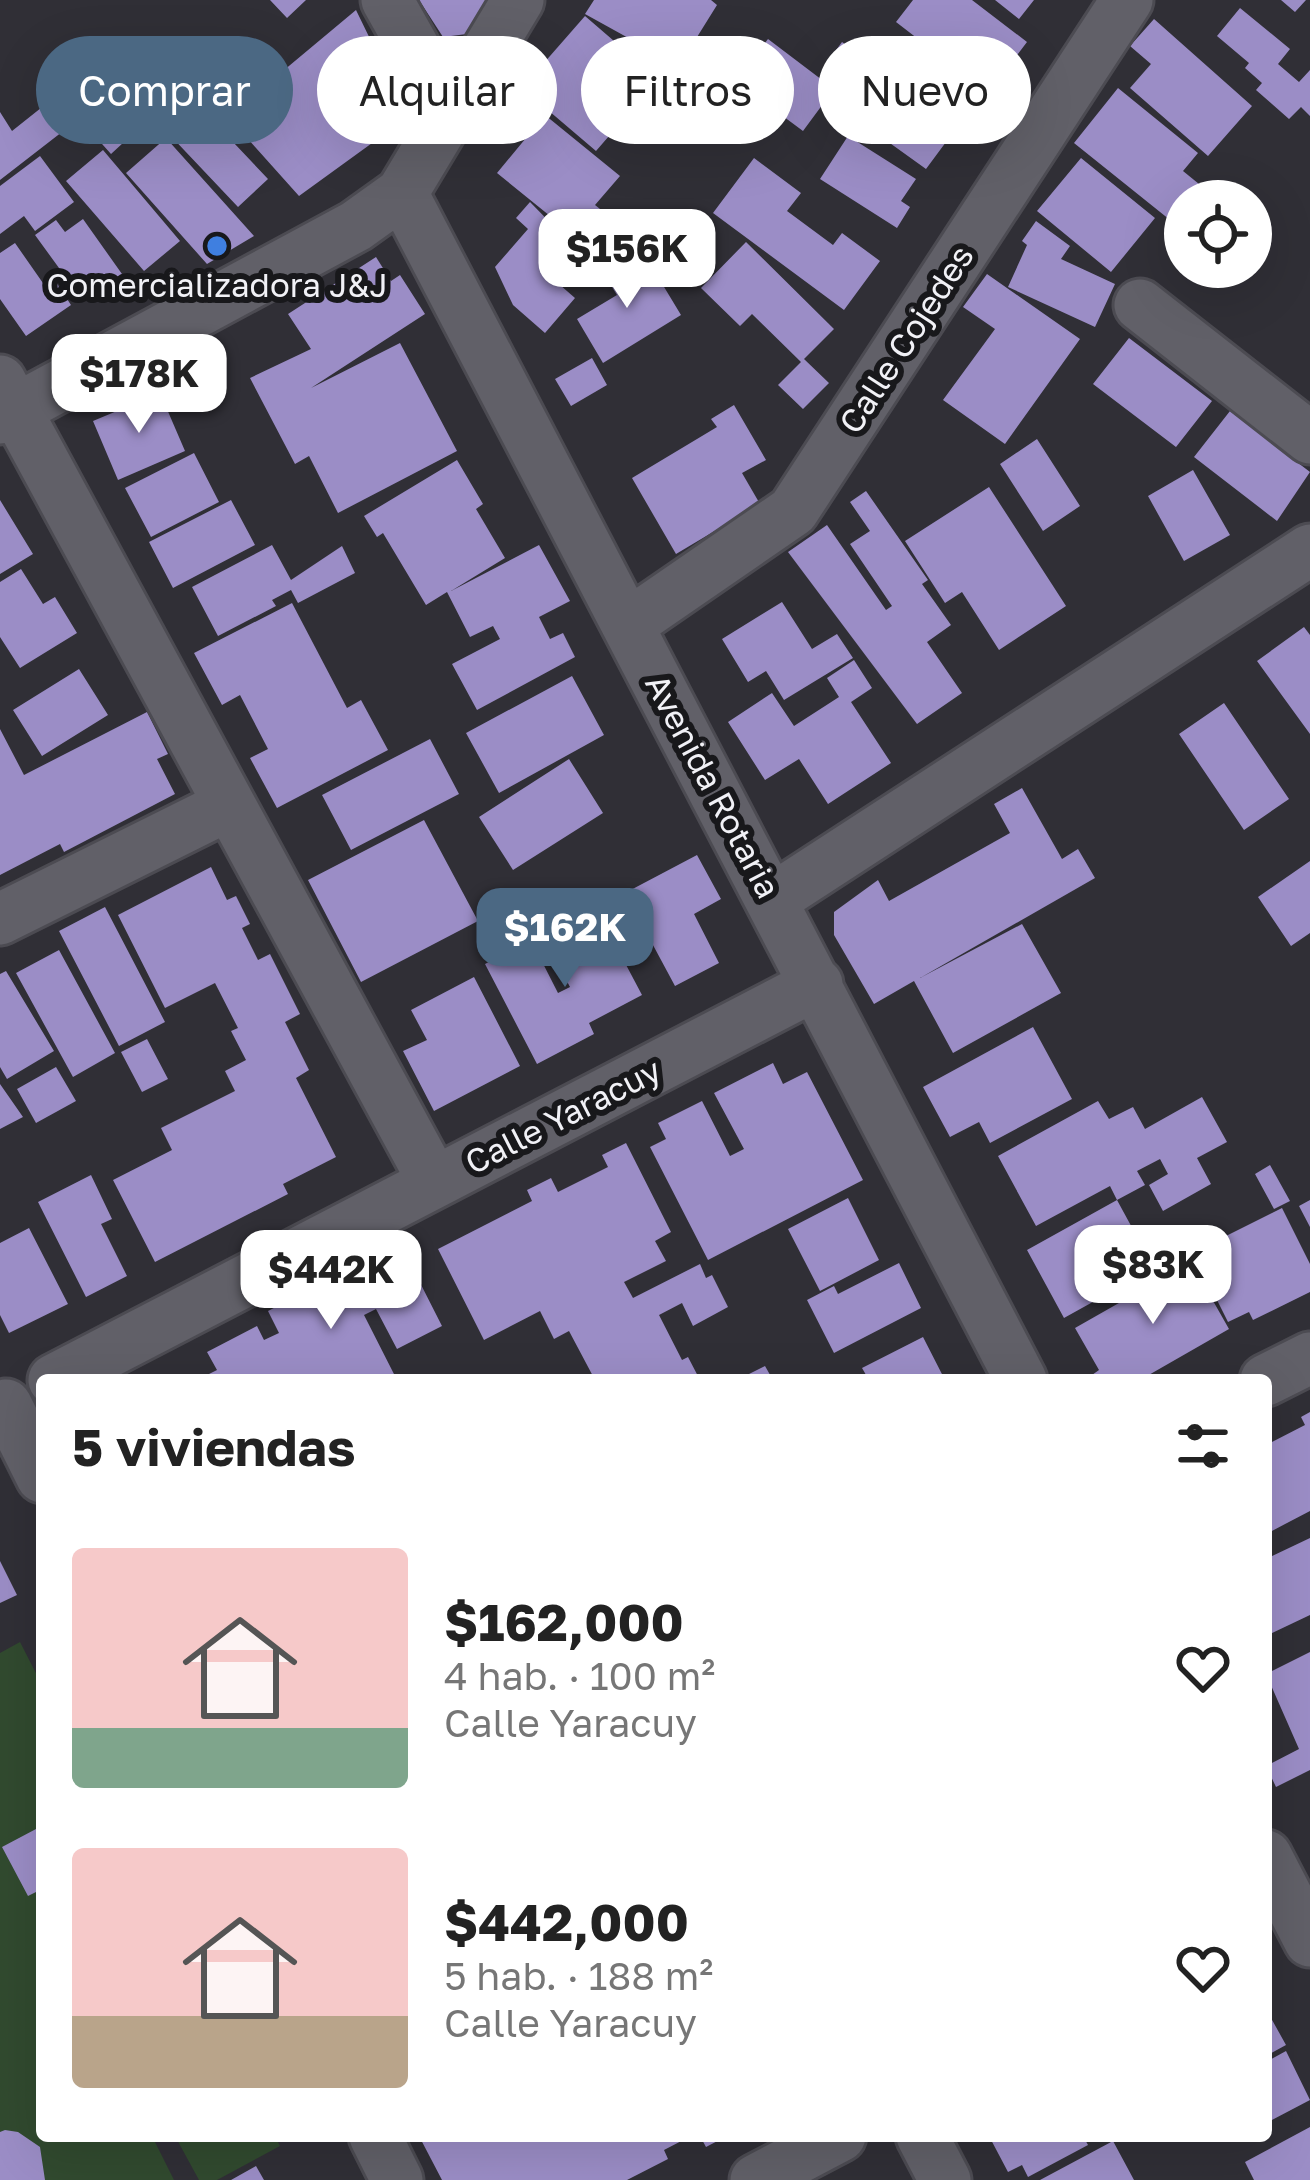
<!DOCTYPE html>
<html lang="es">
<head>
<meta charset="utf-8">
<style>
	body { margin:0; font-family:"Golos Text",sans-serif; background:#f2f2f2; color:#222; height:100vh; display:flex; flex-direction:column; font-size:45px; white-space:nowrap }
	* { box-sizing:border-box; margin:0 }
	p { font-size:39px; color:#767676 }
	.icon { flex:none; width:66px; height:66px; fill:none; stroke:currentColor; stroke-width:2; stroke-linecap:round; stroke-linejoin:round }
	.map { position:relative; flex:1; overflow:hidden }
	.details { position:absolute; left:36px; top:1374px; width:1236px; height:768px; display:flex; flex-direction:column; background:#fff; border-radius:12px; box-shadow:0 12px 48px #0002 }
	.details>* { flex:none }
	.banner { position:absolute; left:36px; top:36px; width:1239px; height:108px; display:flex; gap:24px }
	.buttons { position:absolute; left:1164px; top:180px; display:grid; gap:24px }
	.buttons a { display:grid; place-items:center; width:108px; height:108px; border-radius:50%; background:#fff; box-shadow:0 12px 48px #0002; font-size:60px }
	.price { position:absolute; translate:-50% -102px; padding:0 27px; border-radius:24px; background:#fff; color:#222; font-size:39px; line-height:78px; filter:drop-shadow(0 3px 6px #0008) }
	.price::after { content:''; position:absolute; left:50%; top:72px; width:36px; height:27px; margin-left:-18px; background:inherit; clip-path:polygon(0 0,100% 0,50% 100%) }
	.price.selected { background:#4b6883; color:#fff }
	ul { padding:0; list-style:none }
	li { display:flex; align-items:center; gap:36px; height:300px; padding:0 36px }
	li span { display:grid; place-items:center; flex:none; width:336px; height:240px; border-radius:12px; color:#555 }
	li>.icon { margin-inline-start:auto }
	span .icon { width:144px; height:144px; fill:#fffc; stroke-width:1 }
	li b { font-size:51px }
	h2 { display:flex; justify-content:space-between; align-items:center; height:144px; padding:0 36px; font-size:51px }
	.tag { padding:0 42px; border-radius:54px; background:#fff; box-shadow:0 12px 48px #0002; font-size:42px; line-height:108px }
	.tag.selected { background:#4b6883; color:#fff }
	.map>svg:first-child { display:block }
</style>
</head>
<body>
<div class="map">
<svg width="1310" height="2180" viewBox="0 0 1310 2180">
	<rect width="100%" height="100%" fill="#302f36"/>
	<path fill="#314a2f" d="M20,1642L42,1685V2136H152L174,2180H0V1653Z
		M175,2136H275L280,2146L217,2180H199Z"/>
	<path fill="#9b8dc6" d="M270,0H306L287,18Z
		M419,0H486L467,34L443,37Z
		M594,0H711L717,5L679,66L585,14Z
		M913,0H972L1027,42L988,93L976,83L967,96L934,72L944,59L896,22Z
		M995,0H1034L1019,19Z
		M1281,0H1306L1295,12Z
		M1240,8L1290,49L1278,64L1299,82L1310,70V116L1301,107L1289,119L1256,90L1262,83L1245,68L1249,63L1217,36Z
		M356,10L408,117L299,196L198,83L235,51L265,86Z
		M585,16L665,85L636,118L629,113L596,151L522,88Z
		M1154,19L1252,106L1208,156L1130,88L1151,64L1130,46Z
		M768,39L834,89L803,131L772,108L786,88L751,62Z
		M842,42L943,113L930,131L946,142L926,169L848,113L862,94L824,67Z
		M154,49L184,81L164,100L134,68Z
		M1118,88L1198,153L1183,171L1215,197L1185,201V232L1074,143Z
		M104,95L136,131L111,154L78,117Z
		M51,100L71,125L0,180V112L12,131Z
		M197,104L268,179L238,207L167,132Z
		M545,115L620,176L595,205L625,229L597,263L571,242L576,237L497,173Z
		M848,136L916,179L901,201L910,207L897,228L820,179Z
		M166,138L254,236L207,264L126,173Z
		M103,150L180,241L144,271L66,181Z
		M40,156L74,202L35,231L24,216L0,234V186Z
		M754,158L801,193L787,211L833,245L842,233L880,261L844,310L713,213Z
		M1081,158L1155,218L1111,272L1037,211Z
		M530,202L577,250L552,278L575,298L545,333L513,305L495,267L528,229L516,218Z
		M83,219L122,274L83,301L35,235L56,220L65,232Z
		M1036,221L1070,246L1061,259L1115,284L1095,327L1008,287L1027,245L1022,241Z
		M746,242L834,329L804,359L829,383L803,409L778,385L801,362L752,314L740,326L701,288Z
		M15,243L45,286L54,279L71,305L26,336L0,299V253Z
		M618,253L636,283L655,272L681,315L603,363L577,319L617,295L598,265Z
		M376,257L391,281L400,275L425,314L311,388L400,343L457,451L338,513L309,456L295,464L250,378L311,349L288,314Z
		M987,274L1080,339L1005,444L943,400L995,329L963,307Z
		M1129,338L1212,401L1176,447L1093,384Z
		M592,358L607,385L571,406L555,379Z
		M160,393L185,451L118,480L93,421Z
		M734,405L766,460L742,473L760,504L676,554L632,478L717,427L711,419Z
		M1230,411L1310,472L1277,521L1194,457Z
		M1037,439L1080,506L1043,531L1000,464Z
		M194,453L219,502L151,537L125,488Z
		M457,460L483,504L476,509L505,558L451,591L539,545L570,601L539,617L550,639L563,633L575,657L477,710L452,664L500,639L493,626L470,637L447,592L426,605L383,533L377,537L364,516Z
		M1193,470L1230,535L1184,561L1148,496Z
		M989,487L1066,606L999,650L962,592L945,603L905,541Z
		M866,491L928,580L922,584L951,625L927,642L962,693L917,724L788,552L827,525L886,610L892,606L850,544L870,531L850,502Z
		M0,500L33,554L0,574Z
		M231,500L255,545L173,588L149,542Z
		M272,545L291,580L342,546L355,573L298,603L291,590L272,600L276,606L218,636L192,587Z
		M21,569L43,604L55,597L77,633L20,668L0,637V582Z
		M782,602L812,649L837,634L853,658L784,700L766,671L748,682L722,639Z
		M292,603L347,708L361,700L388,750L277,808L250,758L268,749L240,695L222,705L194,653Z
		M1304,627L1310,635V734L1257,661Z
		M854,660L872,688L851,702L891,763L828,804L799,759L765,780L728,722L772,693L794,726L839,697L827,678Z
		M79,669L108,715L42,756L13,710Z
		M572,676L604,735L499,793L466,733Z
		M1224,703L1289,799L1244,830L1179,734Z
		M147,712L168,754L157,759L175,794L64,852L60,844L0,875V729L24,775Z
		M430,739L459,794L351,850L322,795Z
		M569,759L603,813L513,870L479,817Z
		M1022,788L1062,859L1078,849L1095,878L920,978L1022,924L1061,993L953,1053L914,981L874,1004L834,935V912L878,880L889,901L1010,833L994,804Z
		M424,820L478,921L361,982L308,880Z
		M697,855L721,899L694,914L719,963L675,986L625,893Z
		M1310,861V933L1291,946L1258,897Z
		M211,867L227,900L236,896L250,924L242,928L258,960L270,954L300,1014L285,1022L309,1070L296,1078L336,1157L283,1184L288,1194L155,1262L113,1180L172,1150L161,1128L235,1091L225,1071L246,1060L231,1031L238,1028L215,983L165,1008L118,915Z
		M105,907L165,1022L119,1046L59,931Z
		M610,914L632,957L624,961L642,995L589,1023L594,1034L537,1064L485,964L531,940L558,993L570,987L558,964L595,945L585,927Z
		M59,950L115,1053L73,1077L16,973Z
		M6,971L54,1051L7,1079L0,1067V974Z
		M474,977L520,1066L434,1111L403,1051L427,1040L411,1010Z
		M1033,1027L1072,1099L990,1143L979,1122L950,1137L923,1087Z
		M147,1039L168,1079L142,1092L121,1052Z
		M773,1063L783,1084L807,1072L863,1180L708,1260L650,1147L666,1139L658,1123L702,1101L730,1156L744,1149L714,1093Z
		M56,1067L76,1101L36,1123L17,1089Z
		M0,1084L23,1117L0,1129Z
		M1202,1097L1227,1142L1197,1158L1211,1184L1163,1211L1149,1185L1168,1174L1160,1159L1137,1171L1145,1185L1117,1200L1110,1186L1036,1226L998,1156L1098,1101L1109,1119L1133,1107L1145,1129Z
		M626,1143L671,1232L655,1241L666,1261L624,1282L633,1298L700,1264L706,1278L712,1275L728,1307L693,1326L682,1303L659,1315L682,1360L688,1357L700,1380H595L569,1331L554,1339L540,1311L484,1340L438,1249L532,1201L527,1190L551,1178L558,1192L608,1167L602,1155Z
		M1270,1165L1290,1201L1274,1209L1255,1174Z
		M91,1175L112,1219L101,1224L127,1276L86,1297L38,1202Z
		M848,1198L879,1260L820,1291L788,1229Z
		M1117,1200L1154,1268L1064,1318L1027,1250Z
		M1310,1200V1227L1299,1206Z
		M1282,1208L1310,1264V1292L1253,1320L1249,1312L1228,1322L1197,1260L1218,1250L1214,1242Z
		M29,1228L68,1304L9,1333L0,1315V1243Z
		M1191,1262L1229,1329L1140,1380H1095L1092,1375L1099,1370L1075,1328Z
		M899,1263L921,1308L834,1353L807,1300L834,1286L838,1294Z
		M359,1264L371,1286L411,1265L442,1326L397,1349L376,1309L364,1315L397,1380H197L217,1370L207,1352L257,1326L264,1340L279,1333L268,1311Z
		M923,1337L945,1380H869L862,1368Z
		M765,1366L773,1380H737Z
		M1310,1412V1511L1266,1534V1445L1305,1425L1301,1417Z
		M1310,1538V1615L1266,1636V1559Z
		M0,1561L17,1595L0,1603Z
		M1310,1652V1770L1276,1787L1266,1766L1299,1749L1266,1674Z
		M36,1829L42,1840V1889L28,1896L2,1847Z
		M1266,2009L1286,2045L1266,2056Z
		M1286,2051L1310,2100L1266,2123V2062Z
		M1310,2127V2180H1254L1245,2162Z
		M5,2130L18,2132L40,2147L45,2180H0V2132Z
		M419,2136H691L664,2150L668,2159L627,2180H442Z
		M700,2136H727L706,2147Z
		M989,2136H1083L1088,2145L1028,2177L1022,2165L1008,2172Z
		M1113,2141L1134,2180H1040Z
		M256,2166L264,2180H231Z"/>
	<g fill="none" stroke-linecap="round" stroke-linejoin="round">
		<g stroke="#4c4b52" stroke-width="57">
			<path id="minor" d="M387,0L450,112
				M402,193L1021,1380
				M1140,305L1310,438
				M0,381L434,1182
				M0,418L356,226L402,193L518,0
				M629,624L793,511L1127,0
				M773,899L1310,550
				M0,919L229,805
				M54,1380L817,984
				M1266,1380L1310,1358
				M6,1405L42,1477
				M1266,1856L1310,1941
				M375,2136L397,2180
				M922,2136L945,2180
				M756,2180L840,2136"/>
		</g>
		<use href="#minor" stroke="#616068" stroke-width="51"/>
	</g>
	<circle fill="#3f7fe0" stroke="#18181b" stroke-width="4.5" cx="217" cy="246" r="12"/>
	<g text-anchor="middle" stroke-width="12" stroke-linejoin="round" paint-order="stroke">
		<g font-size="33" fill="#f1f1f6" stroke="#18181b">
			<text x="217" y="297">Comercializadora J&amp;J</text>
		</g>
		<g font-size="33" fill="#f1f1f6" stroke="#18181b">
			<text transform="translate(906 339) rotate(-57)" y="12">Calle Cojedes</text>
			<text transform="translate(713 786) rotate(62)" y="12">Avenida Rotaria</text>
			<text transform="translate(563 1116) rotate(-27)" y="12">Calle Yaracuy</text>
		</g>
	</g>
</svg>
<div class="buttons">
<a><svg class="icon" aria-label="locate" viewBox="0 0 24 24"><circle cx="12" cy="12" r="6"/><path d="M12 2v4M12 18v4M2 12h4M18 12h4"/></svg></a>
</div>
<b class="price" style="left:627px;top:311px">$156K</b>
<b class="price" style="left:139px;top:436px">$178K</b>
<b class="price selected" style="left:565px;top:990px">$162K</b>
<b class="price" style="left:1153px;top:1327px">$83K</b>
<b class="price" style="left:331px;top:1332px">$442K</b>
<div class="banner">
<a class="tag selected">Comprar</a>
<a class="tag">Alquilar</a>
<a class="tag">Filtros</a>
<a class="tag">Nuevo</a>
</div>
<section class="details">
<h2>5 viviendas<svg class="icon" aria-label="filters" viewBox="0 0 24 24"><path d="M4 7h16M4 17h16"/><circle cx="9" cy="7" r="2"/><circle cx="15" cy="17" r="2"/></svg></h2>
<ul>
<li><span style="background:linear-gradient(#f6c9c9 75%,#7fa58c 0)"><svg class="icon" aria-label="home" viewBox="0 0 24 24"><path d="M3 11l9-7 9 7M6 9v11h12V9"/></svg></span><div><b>$162,000</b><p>4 hab. · 100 m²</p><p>Calle Yaracuy</p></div><svg class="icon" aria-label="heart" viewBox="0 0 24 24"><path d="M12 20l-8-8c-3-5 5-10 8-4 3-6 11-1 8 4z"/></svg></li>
<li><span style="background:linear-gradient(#f6c9c9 70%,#b9a48a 0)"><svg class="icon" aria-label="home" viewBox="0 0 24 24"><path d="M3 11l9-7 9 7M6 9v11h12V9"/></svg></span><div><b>$442,000</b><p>5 hab. · 188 m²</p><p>Calle Yaracuy</p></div><svg class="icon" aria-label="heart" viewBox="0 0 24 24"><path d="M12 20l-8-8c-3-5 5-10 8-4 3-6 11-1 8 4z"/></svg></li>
</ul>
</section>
</div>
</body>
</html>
